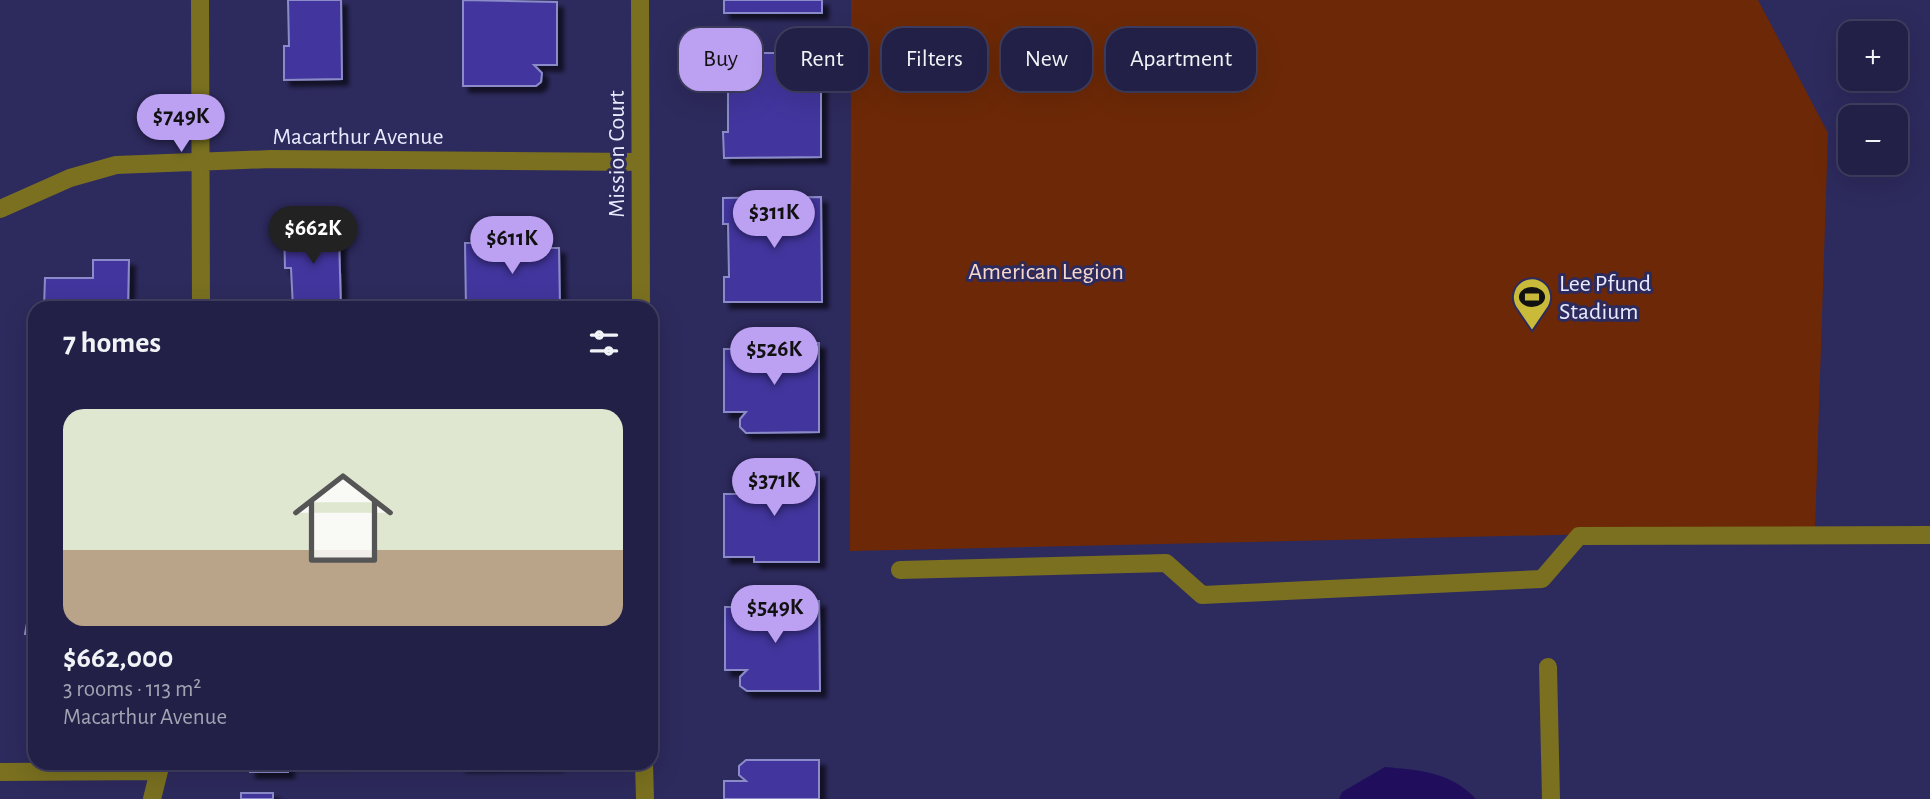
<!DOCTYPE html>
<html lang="en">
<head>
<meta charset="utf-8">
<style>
	body { margin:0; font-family:"Alegreya Sans",sans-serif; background:#2a284d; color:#f1f3f6; height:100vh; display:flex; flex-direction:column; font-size:26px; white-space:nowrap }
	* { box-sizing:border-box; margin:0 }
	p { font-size:23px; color:#a2a3b3 }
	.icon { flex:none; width:38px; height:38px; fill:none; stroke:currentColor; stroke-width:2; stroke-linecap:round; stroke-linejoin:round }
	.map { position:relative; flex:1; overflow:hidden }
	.details { position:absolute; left:28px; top:301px; width:630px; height:469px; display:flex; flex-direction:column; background:#222046; border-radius:21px; box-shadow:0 7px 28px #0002,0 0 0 2px #3f3e5f }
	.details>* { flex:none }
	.hud { position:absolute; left:679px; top:28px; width:665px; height:63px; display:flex; gap:14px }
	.controls { position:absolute; left:1838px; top:21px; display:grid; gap:14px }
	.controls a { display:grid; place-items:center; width:70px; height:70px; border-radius:14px; background:#222046; box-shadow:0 7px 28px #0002,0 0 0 2px #3f3e5f; font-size:35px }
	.price { position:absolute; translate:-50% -60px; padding:0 16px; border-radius:24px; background:#bca0f2; color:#111; font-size:23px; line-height:46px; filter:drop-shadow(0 2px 4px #0008) }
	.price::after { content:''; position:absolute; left:50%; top:42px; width:21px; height:16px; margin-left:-10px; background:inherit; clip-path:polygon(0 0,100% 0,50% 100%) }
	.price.current { background:#222; color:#fff }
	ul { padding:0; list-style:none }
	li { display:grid; align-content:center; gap:14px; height:371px; padding:0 35px }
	li span { display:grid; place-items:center; height:217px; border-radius:21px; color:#555 }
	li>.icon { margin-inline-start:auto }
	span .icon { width:126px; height:126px; fill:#fffc; stroke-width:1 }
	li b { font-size:30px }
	h2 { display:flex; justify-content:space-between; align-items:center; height:84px; padding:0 35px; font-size:30px }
	.pill { padding:0 24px; border-radius:21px; background:#222046; box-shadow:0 7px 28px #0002,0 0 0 2px #3f3e5f; font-size:24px; line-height:63px }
	.pill.current { background:#bca0f2; color:#111 }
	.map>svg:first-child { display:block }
</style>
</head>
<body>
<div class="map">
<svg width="1930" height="799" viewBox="0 0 1930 799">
	<defs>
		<filter id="shadow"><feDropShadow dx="6" dy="6" stdDeviation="2" flood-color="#0009"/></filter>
	</defs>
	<rect width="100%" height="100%" fill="#2d2a5d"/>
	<path fill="#6d2907" d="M851,0H1758L1828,133L1815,529L850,551Z"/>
	<path fill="#200e5d" d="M1385,767C1419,770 1451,772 1476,799H1339L1342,792Z"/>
	<path fill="#43369d" stroke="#8a8bc8" stroke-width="2" filter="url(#shadow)" d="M288,0H341L342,79L284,80V46H289Z
		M463,0L557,2V65H534L542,73L541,82L536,86H463Z
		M724,0H822V13H724Z
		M722,53H821V157L724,158L723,132H728V79H723Z
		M821,197L822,302H724V277H729L728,224H723V198Z
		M321,222L322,237H339L341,308H293L291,268H285L284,224Z
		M465,243H529V248H559L560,308H466Z
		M93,260H129L128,308H44L45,278H93Z
		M753,343H819V432L746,433L740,427V419L746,412H724V349H753Z
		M819,472V562H754V557H724V494H746L739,486V478L746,473Z
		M34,586H35V636L25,634Z
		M754,601H819L820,691H747L740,686V677L747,670H725V607H755Z
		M746,760H819V799H724V781H746L739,775V766Z
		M250,763H346H288V772H250Z
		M460,763H558V765L460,766Z
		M241,793H273V799H241Z"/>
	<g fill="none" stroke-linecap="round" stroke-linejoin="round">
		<path stroke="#7a7020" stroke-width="18" d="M200,0L201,308
			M640,0L641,308
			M0,209L70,178L116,165L271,159L640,162
			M900,570L1166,563L1202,595L1542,579L1579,536L1930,535
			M1548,667L1551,799
			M644,763L645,799
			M0,772L159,771
			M152,799L161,763"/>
	</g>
	<defs>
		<g id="stadium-pin" transform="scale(2.0125)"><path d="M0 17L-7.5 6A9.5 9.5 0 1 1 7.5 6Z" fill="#c9ba3a" stroke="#2d2a5d"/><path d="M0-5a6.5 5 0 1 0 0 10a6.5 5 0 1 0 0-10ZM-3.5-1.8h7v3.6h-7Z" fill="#111"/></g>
	</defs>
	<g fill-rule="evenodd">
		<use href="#stadium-pin" x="1532" y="297"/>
	</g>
	<g text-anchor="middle" stroke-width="6" stroke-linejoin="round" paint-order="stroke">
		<g font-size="24" fill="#e8eafe" stroke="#2d2a5d">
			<text x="358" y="144">Macarthur Avenue</text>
			<text transform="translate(616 154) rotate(-90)" y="8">Mission Court</text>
		</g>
		<g font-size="24" fill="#f6d8cc" stroke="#2d2a5d">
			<text x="1046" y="279">American Legion</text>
		</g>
		<g font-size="24" fill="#e8eafe" stroke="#2d2a5d" text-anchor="start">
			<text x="1559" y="291">Lee Pfund<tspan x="1559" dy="28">Stadium</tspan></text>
		</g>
	</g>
</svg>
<div class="controls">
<a>+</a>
<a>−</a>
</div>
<b class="price" style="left:181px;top:154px">$749K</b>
<b class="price" style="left:774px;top:250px">$311K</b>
<b class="price current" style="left:313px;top:266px">$662K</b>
<b class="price" style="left:512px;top:276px">$611K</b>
<b class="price" style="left:774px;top:387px">$526K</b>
<b class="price" style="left:774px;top:518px">$371K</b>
<b class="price" style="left:775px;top:645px">$549K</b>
<div class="hud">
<a class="pill current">Buy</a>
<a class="pill">Rent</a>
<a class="pill">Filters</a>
<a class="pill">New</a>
<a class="pill">Apartment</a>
</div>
<section class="details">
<h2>7 homes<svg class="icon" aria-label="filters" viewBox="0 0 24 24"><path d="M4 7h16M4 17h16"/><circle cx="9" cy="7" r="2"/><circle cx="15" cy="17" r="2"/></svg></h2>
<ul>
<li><span style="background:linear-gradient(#dfe7d0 65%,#b9a48a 0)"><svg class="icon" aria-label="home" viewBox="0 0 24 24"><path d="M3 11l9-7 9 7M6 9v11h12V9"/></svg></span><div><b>$662,000</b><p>3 rooms · 113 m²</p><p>Macarthur Avenue</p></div></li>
</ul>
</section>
</div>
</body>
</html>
